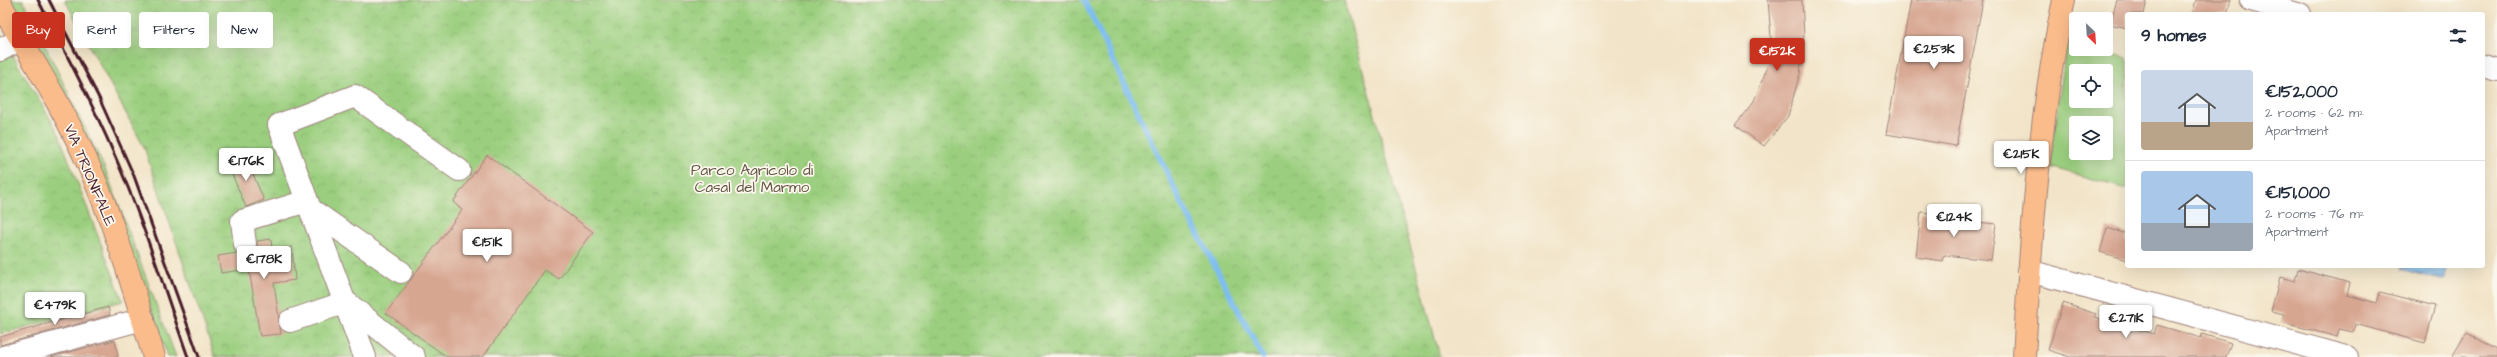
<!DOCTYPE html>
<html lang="en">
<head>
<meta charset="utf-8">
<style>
	body { margin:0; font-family:"Architects Daughter",sans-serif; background:#f2f2f3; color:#1f2937; height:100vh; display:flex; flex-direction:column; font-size:15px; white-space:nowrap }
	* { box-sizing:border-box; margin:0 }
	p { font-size:13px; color:#747a83 }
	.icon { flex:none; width:22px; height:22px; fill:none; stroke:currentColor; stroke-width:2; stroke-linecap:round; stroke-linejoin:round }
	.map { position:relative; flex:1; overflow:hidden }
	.panel { position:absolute; left:2125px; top:12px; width:360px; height:256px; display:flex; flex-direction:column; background:#fff; border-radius:4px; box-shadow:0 4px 16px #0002 }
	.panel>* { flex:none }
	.hud { position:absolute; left:12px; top:12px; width:380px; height:36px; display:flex; gap:8px }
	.needle { width:26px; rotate:155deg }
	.buttons { position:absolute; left:2069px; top:12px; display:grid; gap:8px }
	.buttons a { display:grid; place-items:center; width:44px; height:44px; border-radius:4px; background:#fff; box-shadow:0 4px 16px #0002; font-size:20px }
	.price { position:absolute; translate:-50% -34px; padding:0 9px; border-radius:4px; background:#fff; color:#222; font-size:13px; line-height:26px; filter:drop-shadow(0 1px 2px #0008) }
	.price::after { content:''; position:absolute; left:50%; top:24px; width:12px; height:9px; margin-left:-6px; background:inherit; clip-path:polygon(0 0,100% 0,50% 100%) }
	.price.selected { background:#c8321e; color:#fff }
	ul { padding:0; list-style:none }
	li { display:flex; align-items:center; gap:12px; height:100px; padding:0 16px }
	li+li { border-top:1px solid #e0e1e3 }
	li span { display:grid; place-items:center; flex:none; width:112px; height:80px; border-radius:4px; color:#555 }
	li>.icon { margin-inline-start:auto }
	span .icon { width:48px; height:48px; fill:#fffc; stroke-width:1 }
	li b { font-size:17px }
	h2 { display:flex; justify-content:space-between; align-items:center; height:48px; padding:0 16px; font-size:17px }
	.pill { padding:0 14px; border-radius:4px; background:#fff; box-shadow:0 4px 16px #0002; font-size:14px; line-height:36px }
	.pill.selected { background:#c8321e; color:#fff }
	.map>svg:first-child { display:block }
</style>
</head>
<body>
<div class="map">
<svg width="2497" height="357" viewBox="0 0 2497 357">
	<defs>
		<pattern id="park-crowns" width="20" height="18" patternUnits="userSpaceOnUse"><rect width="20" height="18" fill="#9bcf7f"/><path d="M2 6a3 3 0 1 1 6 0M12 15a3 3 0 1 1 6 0" fill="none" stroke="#87b16e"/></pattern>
		<pattern id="water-rules" width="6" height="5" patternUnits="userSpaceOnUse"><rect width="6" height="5" fill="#7dbdf1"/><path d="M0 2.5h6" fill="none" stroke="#6899c3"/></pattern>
	</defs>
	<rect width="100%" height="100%" fill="#fbf7ec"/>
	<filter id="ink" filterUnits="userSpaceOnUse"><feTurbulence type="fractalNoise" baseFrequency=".025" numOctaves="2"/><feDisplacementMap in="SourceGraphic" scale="8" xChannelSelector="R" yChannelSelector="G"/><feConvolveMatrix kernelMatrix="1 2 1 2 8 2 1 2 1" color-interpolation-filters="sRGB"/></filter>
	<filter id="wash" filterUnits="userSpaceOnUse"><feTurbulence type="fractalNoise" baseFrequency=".012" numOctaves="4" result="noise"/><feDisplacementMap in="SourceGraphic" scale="16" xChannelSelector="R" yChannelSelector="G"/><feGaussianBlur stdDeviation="0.9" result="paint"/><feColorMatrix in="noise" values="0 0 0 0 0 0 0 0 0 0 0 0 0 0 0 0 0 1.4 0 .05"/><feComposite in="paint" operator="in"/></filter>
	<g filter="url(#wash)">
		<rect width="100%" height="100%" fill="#f2e4c8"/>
		<path fill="#9bcf7f" stroke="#727755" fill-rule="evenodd" d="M10,0H23L105,169L176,357H168L102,176Z
			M2067,40L2076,43V49H2097L2127,58V189L2050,167ZM2076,71H2106V101H2076ZM2076,123H2106V153H2076Z"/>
		<path fill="url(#park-crowns)" stroke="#727755" d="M65,0H1344L1440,357H215L144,147Z
			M0,34L58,132L123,301L0,334Z"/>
		<path fill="url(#water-rules)" stroke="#646e8e" d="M2403,266H2448L2444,281L2402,269Z"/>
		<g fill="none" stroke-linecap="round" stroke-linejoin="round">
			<path stroke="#7dbdf1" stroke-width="5.5" d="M1084,0L1180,200L1263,357"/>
		</g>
		<g id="blocks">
			<path fill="#d7a691" d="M1768,0H1802L1804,37L1800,73L1788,116L1764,146L1735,125L1754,101L1767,68L1771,37Z
				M1911,0H1983L1956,146L1886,134Z
				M2117,0H2147L2144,14H2127V28L2110,24Z
				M2196,0H2231L2227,14H2192Z
				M487,155L593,232L559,279L545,270L483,357H447L386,313L462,210L453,202Z
				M246,158L264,200L246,207L228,165Z
				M1921,212L1949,215V219L1996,224L1991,260L1944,255L1943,261L1916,257Z
				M2107,228L2127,234V260L2100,252Z
				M271,239L272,250L292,247L295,280L274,283L281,334L260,336L249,269L221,273L218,256L237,253L247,256L257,251V241Z
				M2298,269L2350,283L2347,295L2377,303L2380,292L2435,306L2425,343L2355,324L2353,332L2339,329L2337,337L2282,322L2284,314L2271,311L2280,277L2295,281Z
				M2063,303L2096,314L2094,317L2154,334L2157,325L2201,338L2202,334L2231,343L2226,357H2070L2048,350Z
				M108,307L110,315L0,345V337Z
				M2466,333L2497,350V357H2452Z
				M115,340L118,357H51Z"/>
		</g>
	</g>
	<g filter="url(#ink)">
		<use href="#blocks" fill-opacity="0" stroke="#9e827a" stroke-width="1"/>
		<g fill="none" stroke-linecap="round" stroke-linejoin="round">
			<g stroke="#9e827a" stroke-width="24">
				<path id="minor" d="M2251,0L2300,14
					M0,50L21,39
					M2483,66L2497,70
					M310,209L401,272
					M245,244L242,221L307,201
					M2029,271L2347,357
					M290,321L346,302L414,357
					M3,357L143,319
					M365,357L279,125L355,96L459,170"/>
			</g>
			<g stroke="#9e827a" stroke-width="24">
				<path id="major" d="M0,3C29,54 61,104 85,157C114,221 134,290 154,357
					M2024,357C2031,237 2039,117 2064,0"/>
			</g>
			<use href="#minor" stroke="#fff" stroke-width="22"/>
			<use href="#major" stroke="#fabc8b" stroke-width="22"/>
			<path stroke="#4a1f2b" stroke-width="3" d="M38,0C69,59 100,118 125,180C149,238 167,298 188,357
				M49,0L100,100L134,176L199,357"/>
		</g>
	</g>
	<g text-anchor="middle" stroke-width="3.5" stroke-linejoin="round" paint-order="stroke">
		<g font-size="15" fill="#625444" stroke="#fbf7ec">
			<text x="752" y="175">Parco Agricolo di<tspan x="752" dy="17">Casal del Marmo</tspan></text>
		</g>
		<g font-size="15" fill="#4a1f2b" stroke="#fbf7ec">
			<text transform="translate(90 175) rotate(67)" y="5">VIA TRIONFALE</text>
		</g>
	</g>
</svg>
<div class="buttons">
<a><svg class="needle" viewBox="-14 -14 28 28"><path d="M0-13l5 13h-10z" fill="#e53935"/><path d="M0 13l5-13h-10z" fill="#747a83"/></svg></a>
<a><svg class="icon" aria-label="locate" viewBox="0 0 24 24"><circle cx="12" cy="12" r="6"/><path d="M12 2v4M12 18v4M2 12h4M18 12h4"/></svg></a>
<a><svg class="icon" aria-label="layers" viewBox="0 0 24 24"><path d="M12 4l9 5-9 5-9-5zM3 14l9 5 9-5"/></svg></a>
</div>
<b class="price" style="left:1934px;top:70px">€253K</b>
<b class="price selected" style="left:1777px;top:72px">€152K</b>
<b class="price" style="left:2021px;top:175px">€215K</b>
<b class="price" style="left:246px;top:182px">€176K</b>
<b class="price" style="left:1954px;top:238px">€124K</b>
<b class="price" style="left:487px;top:263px">€151K</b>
<b class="price" style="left:264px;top:280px">€178K</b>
<b class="price" style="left:55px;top:326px">€479K</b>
<b class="price" style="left:2126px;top:339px">€271K</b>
<div class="hud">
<a class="pill selected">Buy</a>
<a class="pill">Rent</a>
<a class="pill">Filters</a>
<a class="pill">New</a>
</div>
<section class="panel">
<h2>9 homes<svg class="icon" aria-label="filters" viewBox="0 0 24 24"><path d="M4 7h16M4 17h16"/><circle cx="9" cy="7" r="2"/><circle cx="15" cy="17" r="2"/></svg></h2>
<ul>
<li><span style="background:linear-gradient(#c9d6e8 65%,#b9a48a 0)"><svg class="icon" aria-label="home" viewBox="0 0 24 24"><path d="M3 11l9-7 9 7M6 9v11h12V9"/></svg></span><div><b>€152,000</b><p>2 rooms · 62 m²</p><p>Apartment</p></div></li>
<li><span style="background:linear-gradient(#a9c7e8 65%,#9aa5b1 0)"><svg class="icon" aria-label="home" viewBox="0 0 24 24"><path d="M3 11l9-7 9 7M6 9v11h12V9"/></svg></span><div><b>€151,000</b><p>2 rooms · 76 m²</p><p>Apartment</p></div></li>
</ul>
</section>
</div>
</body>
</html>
